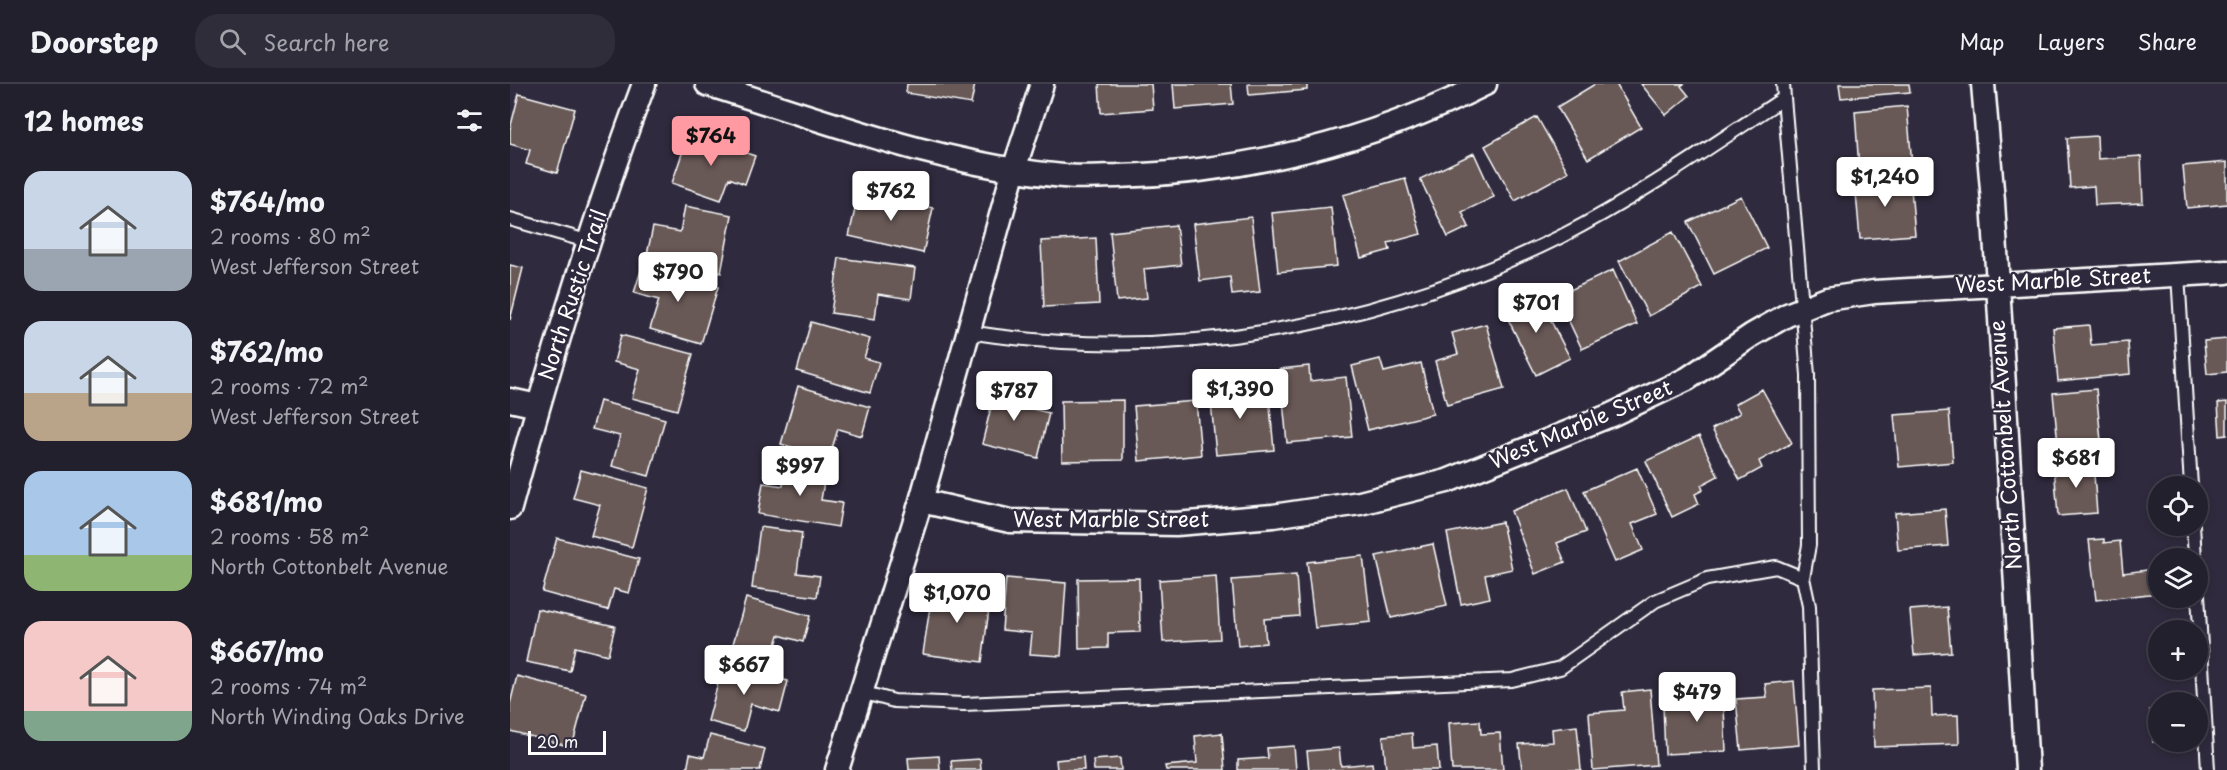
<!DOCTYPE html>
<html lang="en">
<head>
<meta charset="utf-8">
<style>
	body { margin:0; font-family:"Playpen Sans",sans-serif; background:#2f2d3a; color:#f1f3f6; height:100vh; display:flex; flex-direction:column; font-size:22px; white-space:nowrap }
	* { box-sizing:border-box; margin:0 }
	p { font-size:20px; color:#a3a3aa }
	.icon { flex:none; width:33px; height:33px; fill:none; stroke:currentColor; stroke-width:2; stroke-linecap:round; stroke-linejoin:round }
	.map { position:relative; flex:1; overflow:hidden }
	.panel { display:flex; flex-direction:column; background:#23202e; width:510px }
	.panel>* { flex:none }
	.fabs { position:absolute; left:1638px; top:392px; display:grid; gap:12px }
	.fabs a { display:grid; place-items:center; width:60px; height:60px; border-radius:50%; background:#23202e; box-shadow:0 3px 9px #0003,0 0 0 2px #403e4a; font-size:30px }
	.scale { position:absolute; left:18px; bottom:15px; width:78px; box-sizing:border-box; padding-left:6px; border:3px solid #fff; border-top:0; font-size:16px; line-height:21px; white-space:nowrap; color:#fff; -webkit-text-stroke:4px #2f2a3d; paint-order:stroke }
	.price { position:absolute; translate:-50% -51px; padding:0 14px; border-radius:6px; background:#fff; color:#222; font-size:20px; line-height:39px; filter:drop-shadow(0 2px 3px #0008) }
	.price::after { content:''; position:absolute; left:50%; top:36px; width:18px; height:14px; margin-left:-9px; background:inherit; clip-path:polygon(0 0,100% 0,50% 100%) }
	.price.on { background:#ff9aa2; color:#111 }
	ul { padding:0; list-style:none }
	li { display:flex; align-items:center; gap:18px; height:150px; padding:0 24px }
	li span { display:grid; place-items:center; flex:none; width:168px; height:120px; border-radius:18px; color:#555 }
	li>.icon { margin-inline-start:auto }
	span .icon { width:72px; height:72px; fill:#fffc; stroke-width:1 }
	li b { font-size:26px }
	h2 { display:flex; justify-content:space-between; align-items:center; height:72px; padding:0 24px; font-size:26px }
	header { display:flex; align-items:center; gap:36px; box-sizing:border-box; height:84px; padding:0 30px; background:#23202e; border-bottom:2px solid #403e4a }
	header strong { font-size:28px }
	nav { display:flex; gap:33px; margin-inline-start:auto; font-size:21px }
	.search { width:420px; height:54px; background:#2f2d3a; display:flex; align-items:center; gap:15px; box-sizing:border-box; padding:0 21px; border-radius:24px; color:#a3a3aa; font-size:22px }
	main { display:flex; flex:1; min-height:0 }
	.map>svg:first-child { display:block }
</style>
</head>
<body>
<header>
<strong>Doorstep</strong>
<div class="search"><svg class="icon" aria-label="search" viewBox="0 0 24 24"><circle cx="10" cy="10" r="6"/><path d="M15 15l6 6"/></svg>Search here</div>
<nav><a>Map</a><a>Layers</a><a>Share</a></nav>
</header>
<main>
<section class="panel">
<h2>12 homes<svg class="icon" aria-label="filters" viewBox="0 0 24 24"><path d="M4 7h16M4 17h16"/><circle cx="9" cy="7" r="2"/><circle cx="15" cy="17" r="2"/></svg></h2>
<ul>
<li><span style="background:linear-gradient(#c9d6e8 65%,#9aa5b1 0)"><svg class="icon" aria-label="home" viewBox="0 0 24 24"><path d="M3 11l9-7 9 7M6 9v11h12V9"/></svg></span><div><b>$764/mo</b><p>2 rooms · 80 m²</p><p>West Jefferson Street</p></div></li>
<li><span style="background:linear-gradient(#c9d6e8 60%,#b9a48a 0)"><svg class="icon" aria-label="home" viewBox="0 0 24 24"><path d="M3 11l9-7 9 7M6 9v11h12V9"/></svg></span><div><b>$762/mo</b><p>2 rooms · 72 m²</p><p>West Jefferson Street</p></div></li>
<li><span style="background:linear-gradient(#a9c7e8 70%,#8fb573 0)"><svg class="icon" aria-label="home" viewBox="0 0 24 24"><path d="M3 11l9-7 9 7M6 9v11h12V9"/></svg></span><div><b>$681/mo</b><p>2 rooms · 58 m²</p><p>North Cottonbelt Avenue</p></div></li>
<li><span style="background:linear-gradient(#f6c9c9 75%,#7fa58c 0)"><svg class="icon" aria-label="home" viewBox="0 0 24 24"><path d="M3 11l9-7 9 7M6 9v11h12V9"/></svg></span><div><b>$667/mo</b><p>2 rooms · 74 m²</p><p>North Winding Oaks Drive</p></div></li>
</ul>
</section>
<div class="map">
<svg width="1717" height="686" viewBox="0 0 1717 686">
	<rect width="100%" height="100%" fill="#2f2a3d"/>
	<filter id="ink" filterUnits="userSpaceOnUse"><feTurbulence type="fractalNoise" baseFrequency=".0167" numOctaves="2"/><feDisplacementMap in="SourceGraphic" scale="12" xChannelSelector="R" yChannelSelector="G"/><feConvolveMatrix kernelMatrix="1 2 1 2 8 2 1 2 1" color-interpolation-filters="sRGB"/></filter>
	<g filter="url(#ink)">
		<path fill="#675856" stroke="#fff" stroke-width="1.5" d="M397,0H465L461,20L396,9Z
			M589,0H641L643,25L591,29Z
			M663,0H721L723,20L665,25Z
			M738,0H797V6L739,11Z
			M1085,0H1106L1131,43L1078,75L1047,23Z
			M1131,0H1174L1171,2L1179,12L1156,31Z
			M1329,0H1399L1400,8L1331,14Z
			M9,10L65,25L47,89L16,80L20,66L0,60V45Z
			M1397,22L1402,81L1349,85L1345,27Z
			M1027,33L1058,88L1005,117L975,62Z
			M179,49L245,72L235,100L219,94L211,116L162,99Z
			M1587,52L1588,75L1631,72L1633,119L1585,121L1584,102L1560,104L1557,54Z
			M964,69L984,113L952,128L959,143L938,153L910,95Z
			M1717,78V120L1677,124L1673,82Z
			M1400,93L1405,151L1350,155L1345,97Z
			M895,94L911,150L878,159L880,166L851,174L833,111Z
			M349,107L423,124L413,169L339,152Z
			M1231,112L1257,164L1204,190L1178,138Z
			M175,122L222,131L211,189L136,175L143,143L170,148Z
			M821,123L827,182L768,188L762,129Z
			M741,133L750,208L722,211L720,193L690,197L683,140Z
			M666,141L671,181L634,185L637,214L607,217L600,148Z
			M1163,148L1192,203L1139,232L1109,177Z
			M586,154L589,220L534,223L531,157Z
			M329,174L405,184L401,215L368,210L365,235L321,229Z
			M133,180L208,203L191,260L140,245L149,216L124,209Z
			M0,181L13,184L0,236Z
			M1103,186L1127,240L1072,265L1047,212Z
			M1026,208L1060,274L1026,291L993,225Z
			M301,238L360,255L354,274L369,278L360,309L287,287Z
			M976,240L994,305L937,321L925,277L948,270L942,249Z
			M1579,241L1581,261L1618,258L1620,290L1548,297L1543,244Z
			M111,251L183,270L167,326L122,314L130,285L104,278Z
			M1717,255V288L1697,290L1694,257Z
			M870,275L874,288L911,279L923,330L858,346L842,282Z
			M799,282L800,297L836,293L842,353L777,359L770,285Z
			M488,294L515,300L510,322L539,329L528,374L472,360Z
			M726,294L728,315L759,312L764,366L706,371L699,297Z
			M288,302L360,323L352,352L328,345L319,374L271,360Z
			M1252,305L1282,359L1249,377L1252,384L1230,396L1202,345L1230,329L1225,320Z
			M1586,305L1592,367L1549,371L1543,309Z
			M613,316V376L552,377L551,317Z
			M90,317L155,335L139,392L102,382L110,352L82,345Z
			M686,317L691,371L629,377L624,322Z
			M1717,318V351L1710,352L1708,319Z
			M1439,327L1443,378L1389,383L1384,331Z
			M1189,352L1208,392L1191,401L1193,406L1185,410L1189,420L1162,433L1136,377Z
			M277,378L316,385L311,416L332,419L328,443L248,430L253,399L273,402Z
			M1583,378L1587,429L1548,432L1544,382Z
			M1127,384L1147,430L1122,440L1133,466L1105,478L1074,407Z
			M71,386L138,404L122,463L81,452L90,421L63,414Z
			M1058,404L1076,448L1047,459L1055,478L1025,490L1001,427Z
			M1435,425L1438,462L1388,466L1385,429Z
			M992,438L1002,485L975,491L980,514L951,520L937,449Z
			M250,443L292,449L287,489L310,492L307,513L242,504Z
			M47,454L129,475L119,509L104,505L98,526L32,508Z
			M1594,455V459L1610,457L1613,489L1645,485L1648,509L1586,516L1579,456Z
			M923,460L937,522L881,534L866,472Z
			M853,472L861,538L805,544L797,478Z
			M786,491L789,532L754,535L756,559L728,562L722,496Z
			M706,492L710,555L653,558L649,496Z
			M496,494L556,499L551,572L520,570L522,549L492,546Z
			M629,494L630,548L598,549V564L569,565L568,495Z
			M423,502L481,510L472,578L413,570Z
			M236,514L300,532L293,558L269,551L261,578L221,567Z
			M1437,523L1441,568L1404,571L1400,526Z
			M27,525L105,542L98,571L65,563L60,587L16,578Z
			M213,580L278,597L270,628L241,620L234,647L198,637Z
			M7,592L76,610L62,663L0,647V620Z
			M1284,597L1289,661L1231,666L1226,615L1257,613L1255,600Z
			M1213,601L1216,667L1155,670L1153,621L1185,620L1184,603Z
			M1421,604L1422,632L1448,631L1449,660L1364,663L1362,606Z
			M1140,605L1146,681L1083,686L1079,629L1114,626L1112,608Z
			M1648,625V657H1660L1643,658L1640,626Z
			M970,637L971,650L990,649L993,686H942L939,639Z
			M1067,642L1071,686H1012L1009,660L1043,658L1042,645Z
			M712,649L715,686H656L655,682L687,679L685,652Z
			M902,649L903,664L927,662L929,686H876L873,652Z
			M200,651L255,665L250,686H177L180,670L194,673Z
			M784,662L786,686H728V676L758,674L757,664Z
			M829,664L831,682L862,679L863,686H799L797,667Z
			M429,672L430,686H399L398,674Z
			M573,673L574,686H547L546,676Z
			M610,674L611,686H584L583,676Z
			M470,675L471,686H442L441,677Z"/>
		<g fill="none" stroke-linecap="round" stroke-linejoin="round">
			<g stroke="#fff" stroke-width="16">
				<path id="lane" d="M1274,14L1298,291L1299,461L1293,494
					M0,135L80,158
					M1668,190L1681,402
					M458,248C661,280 866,244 1050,153C1128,113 1201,62 1274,14L1273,0
					M1683,441L1685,474
					M1688,510L1698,686
					M351,608L384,617L454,620L1002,596L1050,584L1145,517L1197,495L1266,483L1293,494L1299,522L1304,686"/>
			</g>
			<g stroke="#fff" stroke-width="27">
				<path id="street" d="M197,0C313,36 431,81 553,92C571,94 590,92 607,92C734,89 862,57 975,0
					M1473,0L1483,117L1517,686
					M0,316L28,322
					M411,417L500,437L666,440L763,432L850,419L937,397L1101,331L1177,295L1242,251L1277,231L1317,215L1364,208L1717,188
					M0,424C39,281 82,138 134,0
					M327,686L411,417L504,85L532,0"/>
			</g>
			<use href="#lane" stroke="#2f2a3d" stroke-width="12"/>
			<use href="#street" stroke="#2f2a3d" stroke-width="22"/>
		</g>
	</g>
	<g text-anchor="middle" stroke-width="4.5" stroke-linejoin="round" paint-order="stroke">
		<g font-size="21" fill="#fff" stroke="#2f2a3d">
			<text transform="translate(1543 197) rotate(-3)" y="7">West Marble Street</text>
			<text transform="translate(63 211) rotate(-72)" y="7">North Rustic Trail</text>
			<text transform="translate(1071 341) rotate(-23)" y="7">West Marble Street</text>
			<text transform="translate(1496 361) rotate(-94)" y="7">North Cottonbelt Avenue</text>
			<text x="601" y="443">West Marble Street</text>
		</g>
	</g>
</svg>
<div class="fabs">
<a><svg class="icon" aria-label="locate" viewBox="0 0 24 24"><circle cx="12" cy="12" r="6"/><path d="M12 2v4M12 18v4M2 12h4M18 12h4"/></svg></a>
<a><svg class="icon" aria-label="layers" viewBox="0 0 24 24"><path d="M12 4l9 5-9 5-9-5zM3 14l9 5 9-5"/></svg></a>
<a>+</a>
<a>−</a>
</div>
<div class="scale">20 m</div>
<b class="price on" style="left:201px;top:83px">$764</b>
<b class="price" style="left:1375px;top:124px">$1,240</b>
<b class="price" style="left:381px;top:138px">$762</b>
<b class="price" style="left:168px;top:219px">$790</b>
<b class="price" style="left:1026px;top:250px">$701</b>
<b class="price" style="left:730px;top:336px">$1,390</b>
<b class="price" style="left:504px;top:338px">$787</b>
<b class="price" style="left:1566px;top:405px">$681</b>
<b class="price" style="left:290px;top:413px">$997</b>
<b class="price" style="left:447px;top:540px">$1,070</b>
<b class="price" style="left:234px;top:612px">$667</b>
<b class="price" style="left:1187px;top:639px">$479</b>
</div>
</main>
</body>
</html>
